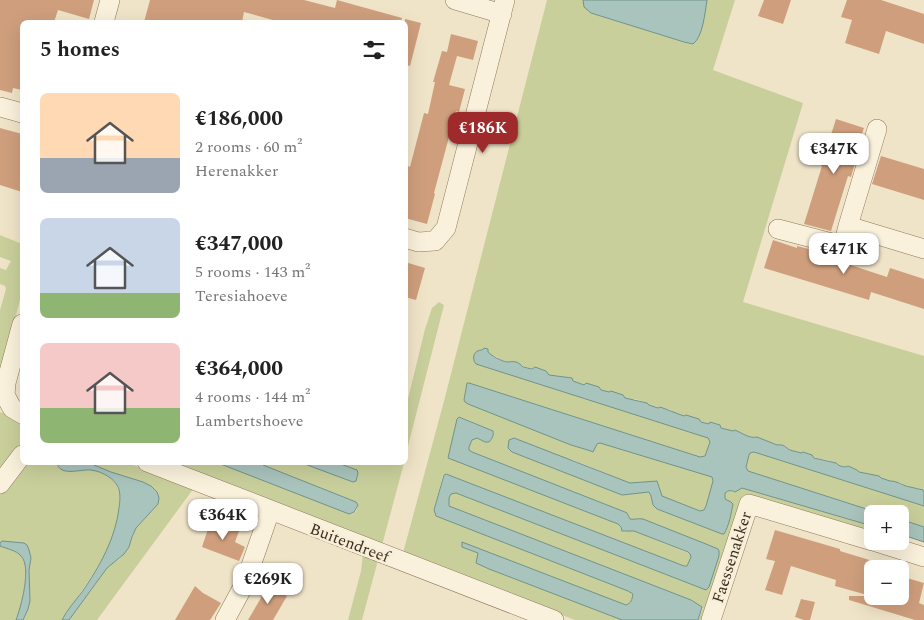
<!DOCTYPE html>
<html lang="en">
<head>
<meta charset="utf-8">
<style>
	body { margin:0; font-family:Spectral,serif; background:#f6f6f6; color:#222; height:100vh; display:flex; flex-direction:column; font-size:19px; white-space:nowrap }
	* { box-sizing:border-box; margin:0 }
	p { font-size:16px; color:#767676 }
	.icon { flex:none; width:28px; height:28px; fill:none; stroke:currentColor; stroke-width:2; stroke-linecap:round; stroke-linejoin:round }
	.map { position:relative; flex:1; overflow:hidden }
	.drawer { position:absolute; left:20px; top:20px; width:388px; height:445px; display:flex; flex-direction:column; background:#fff; border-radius:8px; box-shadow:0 5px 20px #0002 }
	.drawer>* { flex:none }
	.buttons { position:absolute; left:864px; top:505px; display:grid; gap:10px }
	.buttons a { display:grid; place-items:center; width:45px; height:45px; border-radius:8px; background:#fff; box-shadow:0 5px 20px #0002; font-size:25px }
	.price { position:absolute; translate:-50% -42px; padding:0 11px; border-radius:10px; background:#fff; color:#222; font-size:16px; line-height:32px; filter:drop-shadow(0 1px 2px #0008) }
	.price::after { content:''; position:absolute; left:50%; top:30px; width:15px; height:11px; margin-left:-8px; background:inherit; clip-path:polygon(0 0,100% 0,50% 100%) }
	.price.on { background:#9e2a2b; color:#fff }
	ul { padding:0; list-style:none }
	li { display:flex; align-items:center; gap:15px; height:125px; padding:0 20px }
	li span { display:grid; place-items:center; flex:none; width:140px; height:100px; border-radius:8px; color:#555 }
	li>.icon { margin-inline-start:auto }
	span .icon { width:60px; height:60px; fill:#fffc; stroke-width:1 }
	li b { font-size:21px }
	h2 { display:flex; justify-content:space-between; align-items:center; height:60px; padding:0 20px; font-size:21px }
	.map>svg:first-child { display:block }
</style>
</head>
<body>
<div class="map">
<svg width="924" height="620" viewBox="0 0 924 620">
	<rect width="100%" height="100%" fill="#f0e4c8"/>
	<path fill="#c9cf9b" d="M547,0H583V3L591,13L684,42L692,44L700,34L707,0H735L713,70L803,103L743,302L924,356V492L923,490C915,489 906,488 901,483L891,481L859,472L857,470L848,466C840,468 835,462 827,460C823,459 819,459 814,457L812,455L803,452L801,453C798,452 793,452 791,450C785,447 784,444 777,445L721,428L720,425L711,422L709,424L673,413L671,410L649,405L647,403L635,399L633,400L625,398L622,395L601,390L599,387L584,385L573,381L571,378L548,375L546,371L535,367L532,369L501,360L497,357L490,354L484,348C481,351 478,350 475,353L476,364L706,437L709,438L710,442L705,456L700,457L469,383H467L464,400L465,402L571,445L591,451H593L597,444L600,443L707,475L712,477L713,481L706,506L704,510L700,511L661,496V494L630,483L573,460L512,452L622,495L649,492L651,496L653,505L657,509L722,534L725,532L733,505L731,502L725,499V493C729,490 731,490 735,492L742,488L872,526V535L745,497L706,620H698L703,608L691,600L449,506V498L451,494L456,493L703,589L718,549L643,519L633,520L630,519L628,514L625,512L472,452L469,450V447L472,440L477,438L485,442H489C492,439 494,435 493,431L463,418L459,417L448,457L618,524L624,532L626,531H634L688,553L691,554C691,558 689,563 686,566H684L446,474L443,475L434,510L436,516L628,591L633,594C632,600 631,603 626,605L462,547L478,553L489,569L622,620H575L403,553L444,401Z
		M0,235L22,244V292L0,377V310L6,289L5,286L0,284V268L6,270L11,261L0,257Z
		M439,302L444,305L405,458V403H407L425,329L432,308Z
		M0,412L22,421V443L0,472Z
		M754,452L924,506V527L900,519V514H882L748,471L746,467L749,455L750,453Z
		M24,463H57L58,467C63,468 68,471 73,471C85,471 95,468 106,475C120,484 121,493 119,508C115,540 100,566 81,592C75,601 67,610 62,620H23L25,617L29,570L31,558L0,544V494Z
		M89,463H128L194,488L97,620H69L107,568L113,563L119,559L129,547L136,528L158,504L143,482L111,472Z
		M170,463H218L352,514L356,511L358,505L346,498L263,465L262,463H302L354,482L356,481L358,471L338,463H404L362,620H348L361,571L363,554Z
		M0,546C7,549 16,550 21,556C32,567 21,607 16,620H0Z"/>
	<path fill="#a9c4bc" stroke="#6f938a" d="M583,0H707C705,12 703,37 693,44L684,42L591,13L584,7Z
		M484,348L488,349V352C492,356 501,361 507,362C510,362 513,361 516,362C519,363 521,365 523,367C524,367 531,369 532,369L535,367L546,371L549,375L572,378L573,381L584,385L586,383L599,387L601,390L609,392L611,391L623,395L625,398L647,403L649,405L658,408L660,407C669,410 675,413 684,416L686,415L699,419L701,422L709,424L710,422L720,425L721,428L733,431L735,430C742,433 750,439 757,437L777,445C784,444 785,447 790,450C793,451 798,452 801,453L803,452L812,455L814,458L836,463C839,466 844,468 848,466L857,470L859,472L879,476L881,478L890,481C898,481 903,486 910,487C915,488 918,489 923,490L924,492V506L754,452L750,453L749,455L746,467L748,471L882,514H872V526L742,488L735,492C731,490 729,490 725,493V499L731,502L733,504C731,514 729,526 724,534H722L657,509L653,505L651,496L649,492L622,495L512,452L508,448L509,440L514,438L630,483L657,481L662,496L700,511L704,510L706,506L713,481L712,477L600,443L597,444L593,452L591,451L571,445L468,404L465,402L464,400L467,383H469L700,457L705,456L710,442L708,438L476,364C471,358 474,350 482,350Z
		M459,417L493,431C494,435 492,439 489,442H485L477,438L472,440L469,447V450L472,452L625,512L627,513L630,519C634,520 638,518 643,519L706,544L718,549L719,551V556L709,587L706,590L456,493L451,494L449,498V506L691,600L702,607L698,620H622L489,569L476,563L478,553L462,547V542L626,605C631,603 632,600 633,594L628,591L436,516L434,510L444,475L446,474L684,566H687L691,557L690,554L688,552L634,531H622L621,527L618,524L448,458L457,419Z
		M57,463H89L111,472L143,482L151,486L157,492L159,498L158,504L136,528L132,537L129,547L124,554L107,568L69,620H62C67,610 75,601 82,592C100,566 115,539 119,508C120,501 121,491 117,485C115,482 112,479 109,477C103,473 98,471 91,470C80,469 60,477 57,463Z
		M218,463H262L263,465L346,498L356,502L358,505L354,512L349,514Z
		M302,463H338L357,470L358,473L356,481L353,482Z
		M900,519L924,527V542L900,534Z
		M2,541L24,543L27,545L29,550L31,558L29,570L30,601L28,609L23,620H16C21,607 32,567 21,556C16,550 7,549 0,546V543Z"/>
	<path fill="#cf9f7d" d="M0,0H94L89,19L58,10L54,22H22V90L13,88L12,93L0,90Z
		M150,0H304L335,8L337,0L402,18L401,22H280L244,12L242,22H144Z
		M764,0H791L783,24L758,16Z
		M847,0H881L924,14V44L886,31L879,54L845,43L852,20L841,17Z
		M405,19L421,23L410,66L405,65Z
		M451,34L478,41L473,60L457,56L449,85L465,89L459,112L456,111L434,193L435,194L427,224L405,218V178L408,166L410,167L424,113L428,114L435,82H433L442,51L447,52Z
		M836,119L864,128L857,148L859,149L851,177L848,176L831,231L804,224L822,166H821Z
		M0,128L22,134V192L0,185Z
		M881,156L924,169V200L872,184Z
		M773,240L797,248V246L824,253L823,256L887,277L890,268L924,279V309L871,292L869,300L764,268Z
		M405,262L425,268L416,300L405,297Z
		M211,520L239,531L235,542L245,547L239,561L202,547Z
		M775,530L840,549V551L876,562L874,569H872V596H900V576L924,583L919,603L924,605V620H915L849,600V596H871L835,586L836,580L791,566L782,595L765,590L775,561L766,559Z
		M195,586L203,593L221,603L210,620H175Z
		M268,586L287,596L273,620H248Z
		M801,599L815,602L810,620H804L795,617Z"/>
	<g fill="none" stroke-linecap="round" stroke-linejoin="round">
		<g stroke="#8d765c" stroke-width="20">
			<path id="minor" d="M455,0L502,14
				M104,22L110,0
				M0,107L22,113
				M877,129L848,226L924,249
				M778,229L843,246L848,226
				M405,238L418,242L435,241L446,228L505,0
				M22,324L6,383L5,395L12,408L22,414
				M147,462L554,620
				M0,484L22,455
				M873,541L924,557
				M225,620L245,583L270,511
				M711,620L749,504L872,541"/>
		</g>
		<use href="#minor" stroke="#faf1dc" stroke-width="19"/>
	</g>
	<g text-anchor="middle" stroke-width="5" stroke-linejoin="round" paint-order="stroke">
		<g font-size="16" fill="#3d2e20" stroke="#f7eed8">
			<text transform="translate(350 542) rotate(21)" y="6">Buitendreef</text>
			<text transform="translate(731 557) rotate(-72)" y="6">Faessenakker</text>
		</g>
	</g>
</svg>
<div class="buttons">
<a>+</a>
<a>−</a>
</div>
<b class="price on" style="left:483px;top:154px">€186K</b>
<b class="price" style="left:834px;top:175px">€347K</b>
<b class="price" style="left:844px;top:275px">€471K</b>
<b class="price" style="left:223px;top:541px">€364K</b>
<b class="price" style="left:268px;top:605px">€269K</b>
<section class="drawer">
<h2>5 homes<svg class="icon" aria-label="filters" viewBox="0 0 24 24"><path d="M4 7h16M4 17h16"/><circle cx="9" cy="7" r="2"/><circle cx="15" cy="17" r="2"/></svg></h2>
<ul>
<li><span style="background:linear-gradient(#ffd9b3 65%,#9aa5b1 0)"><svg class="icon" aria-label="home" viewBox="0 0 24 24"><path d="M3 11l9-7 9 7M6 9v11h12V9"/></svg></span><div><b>€186,000</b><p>2 rooms · 60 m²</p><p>Herenakker</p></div></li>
<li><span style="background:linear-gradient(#c9d6e8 75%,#8fb573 0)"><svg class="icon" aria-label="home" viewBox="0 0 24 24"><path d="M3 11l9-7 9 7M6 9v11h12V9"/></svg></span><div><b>€347,000</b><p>5 rooms · 143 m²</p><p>Teresiahoeve</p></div></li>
<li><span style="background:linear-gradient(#f6c9c9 65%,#8fb573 0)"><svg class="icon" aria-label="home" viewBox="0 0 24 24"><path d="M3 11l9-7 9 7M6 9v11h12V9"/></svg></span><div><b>€364,000</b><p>4 rooms · 144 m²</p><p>Lambertshoeve</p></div></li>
</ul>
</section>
</div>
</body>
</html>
